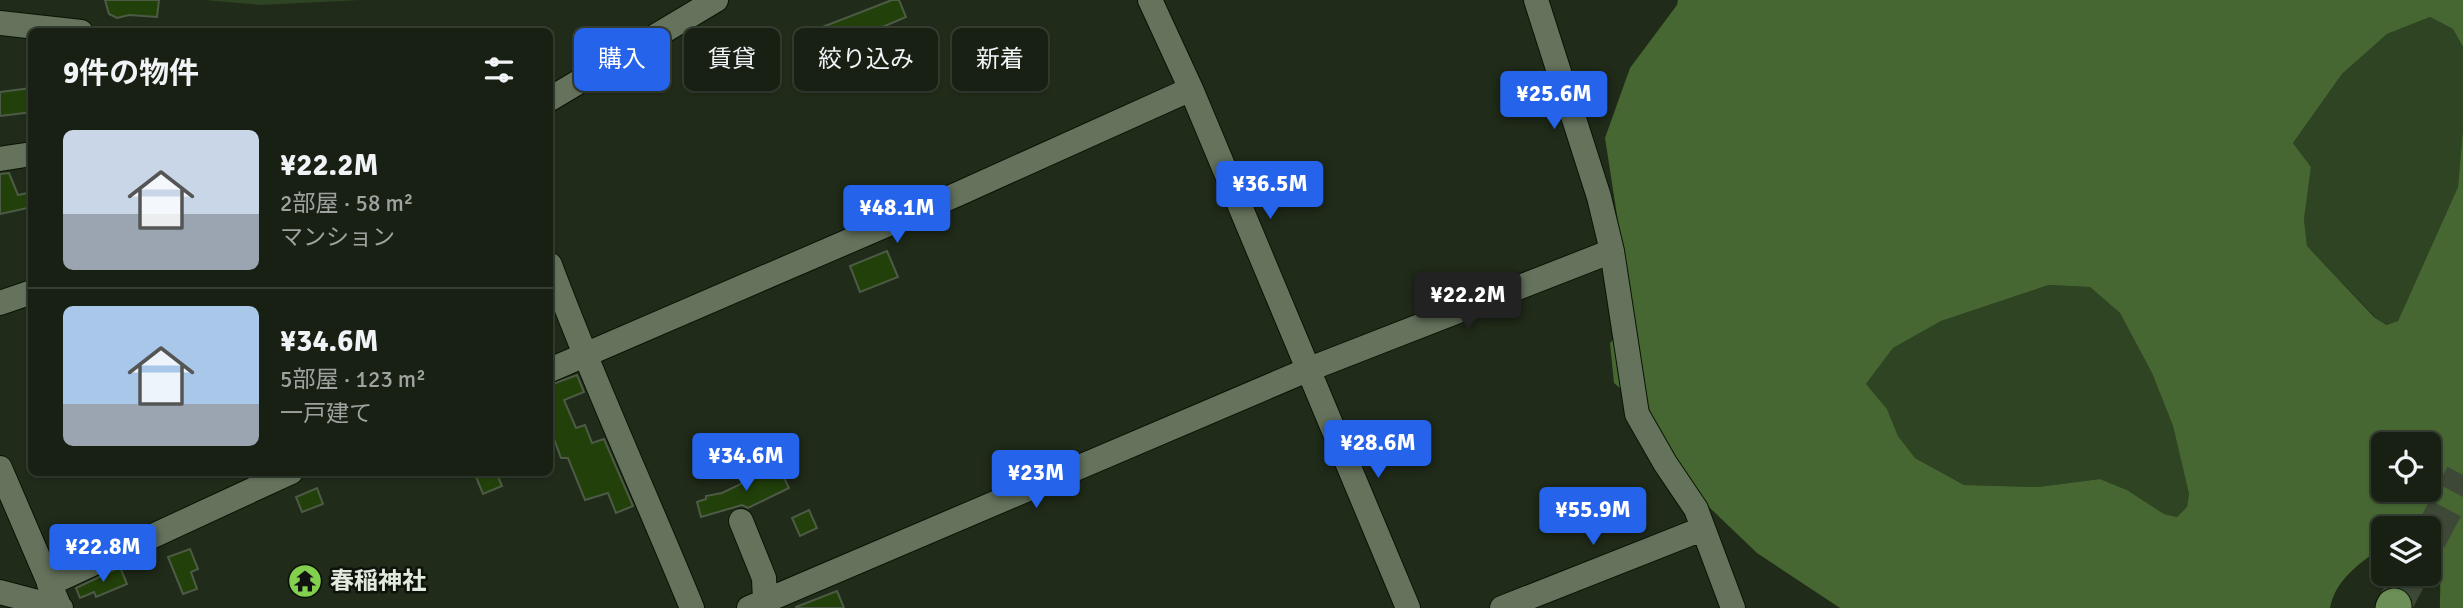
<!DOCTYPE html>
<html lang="ja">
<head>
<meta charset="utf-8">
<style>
	body { margin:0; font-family:Signika,"Noto Sans JP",sans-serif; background:#252d21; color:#f1f3f6; height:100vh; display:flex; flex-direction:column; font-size:26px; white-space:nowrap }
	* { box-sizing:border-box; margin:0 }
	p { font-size:23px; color:#9fa3a0 }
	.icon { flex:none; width:38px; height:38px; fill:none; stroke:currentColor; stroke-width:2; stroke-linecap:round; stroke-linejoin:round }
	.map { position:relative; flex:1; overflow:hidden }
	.side { position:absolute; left:28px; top:28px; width:525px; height:448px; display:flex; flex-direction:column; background:#182013; border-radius:10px; box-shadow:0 2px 5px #0004,0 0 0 2px #363e33 }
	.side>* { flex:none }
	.top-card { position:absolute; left:574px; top:28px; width:665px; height:63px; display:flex; gap:14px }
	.tools { position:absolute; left:2371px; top:432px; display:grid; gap:14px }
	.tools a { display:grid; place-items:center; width:70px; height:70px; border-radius:10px; background:#182013; box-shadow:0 2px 5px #0004,0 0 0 2px #363e33; font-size:35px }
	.price { position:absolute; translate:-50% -60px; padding:0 16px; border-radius:7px; background:#2563eb; color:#fff; font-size:23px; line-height:46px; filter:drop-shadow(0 2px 4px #0008) }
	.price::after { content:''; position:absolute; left:50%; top:42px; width:21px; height:16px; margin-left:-10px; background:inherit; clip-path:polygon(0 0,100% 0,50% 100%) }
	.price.selected { background:#222; color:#fff }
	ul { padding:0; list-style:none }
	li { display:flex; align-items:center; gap:21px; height:175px; padding:0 35px }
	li+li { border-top:2px solid #363e33 }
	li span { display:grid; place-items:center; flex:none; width:196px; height:140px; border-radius:10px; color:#555 }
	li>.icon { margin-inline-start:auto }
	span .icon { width:84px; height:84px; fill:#fffc; stroke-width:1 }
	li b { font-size:30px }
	h2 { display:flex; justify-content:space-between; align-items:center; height:84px; padding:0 35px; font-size:30px }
	.tag { padding:0 24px; border-radius:10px; background:#182013; box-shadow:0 2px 5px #0004,0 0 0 2px #363e33; font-size:24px; line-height:63px }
	.tag.selected { background:#2563eb; color:#fff }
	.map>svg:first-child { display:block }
</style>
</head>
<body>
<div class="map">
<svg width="2463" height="608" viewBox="0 0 2463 608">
	<rect width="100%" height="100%" fill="#202b19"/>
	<path fill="#2f4423" d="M204,0H361L261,5Z
		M2430,17L2453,29L2463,47V129L2458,187L2398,321L2385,325L2375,317L2307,246L2304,219L2311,167L2293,143L2342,74L2387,34Z
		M2050,285L2090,287L2120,313L2152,373L2173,426L2189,494L2187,508L2177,517L2164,514L2127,490L2100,479L2038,487L1964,485L1915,458L1898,436L1887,409L1866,384L1893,348L1941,321Z"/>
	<path fill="#466732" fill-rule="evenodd" d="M1678,0H2463V47L2453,29L2430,17L2387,34L2342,74L2293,143L2311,167L2304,219L2307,246L2374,317L2386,325L2398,321L2458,187L2463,129V608H2440C2439,592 2445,573 2429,563V528H2384L2383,546C2360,564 2336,578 2330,608H1840L1757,553L1710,508L1641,406L1614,383L1610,343L1633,318L1605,138L1630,68L1677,5ZM2049,285L2090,287L2120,313L2152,373L2173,426L2189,494L2187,507L2177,517L2164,514L2127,490L2100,479L2038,487L1964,485L1915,458L1898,436L1887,409L1866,384L1893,348L1941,321ZM2384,444H2429V490H2384Z"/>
	<path fill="#22410a" stroke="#4d5b46" stroke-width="2" d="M105,0H159L157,17L129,15L117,18L109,14Z
		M892,0H899L906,17L880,28L898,75L885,80L882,71L856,79L854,74L816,89L815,86L811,87L794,38Z
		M32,88V112L0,116V92Z
		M9,173L18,195L32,192V207L0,214V174Z
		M887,251L898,277L860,292L850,266Z
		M577,375L584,392L564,400L576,428L585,425L592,443L604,439L633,506L616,513L608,493L585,500L568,458H561L550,428V385Z
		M778,466L789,488L748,508L742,505L701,517L697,502L706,499V496L722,493Z
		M474,472H496L502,486L483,494Z
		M317,488L323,504L302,512L296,497Z
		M809,510L817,528L800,536L792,518Z
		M190,549L198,569L191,572L197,589L183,594L168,557Z
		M120,567L127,584L96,597L94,592L80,598L76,588Z
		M837,591L844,608H796V607Z"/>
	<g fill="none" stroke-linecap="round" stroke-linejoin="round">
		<path stroke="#3d4837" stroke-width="35" stroke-dasharray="35 18" stroke-linecap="butt" d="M2429,539L2463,475
			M2394,606L2411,574"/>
		<g stroke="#091404" stroke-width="26">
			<path id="minor" d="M1150,0L1191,89L1408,608
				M1536,0L1599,197L1612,251L1637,414L1665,463L1696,509L1733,608
				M0,23L81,32
				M550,99L716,0
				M0,159L32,154
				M550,265C593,381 645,493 692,608
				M0,303L32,292
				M550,370L958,194L1191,89
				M0,468L60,608
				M741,521L764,578L765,601
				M49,584L291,472
				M0,592L61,608
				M749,608L1307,370L1612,251
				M1502,608L1702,529"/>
		</g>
		<g stroke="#091404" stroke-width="37">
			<path id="highway" d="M2393,608L2394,606"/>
		</g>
		<use href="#minor" stroke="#65735d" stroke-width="24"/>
		<use href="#highway" stroke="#6c8f57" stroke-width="35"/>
	</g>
	<defs>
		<g id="temple-disc" transform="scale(1.75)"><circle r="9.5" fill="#83d04e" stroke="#0d120a"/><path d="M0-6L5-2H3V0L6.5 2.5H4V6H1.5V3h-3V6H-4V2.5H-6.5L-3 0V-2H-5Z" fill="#111"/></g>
	</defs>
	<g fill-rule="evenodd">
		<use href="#temple-disc" x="305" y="581"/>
	</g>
	<g text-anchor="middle" stroke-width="5" stroke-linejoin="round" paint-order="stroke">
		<g font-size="24" font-weight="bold" fill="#e2eade" stroke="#0d120a" text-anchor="start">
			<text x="330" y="589">春稲神社</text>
		</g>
	</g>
</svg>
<div class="tools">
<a><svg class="icon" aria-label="locate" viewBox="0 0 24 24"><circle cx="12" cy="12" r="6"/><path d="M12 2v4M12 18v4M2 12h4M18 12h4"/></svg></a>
<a><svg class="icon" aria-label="layers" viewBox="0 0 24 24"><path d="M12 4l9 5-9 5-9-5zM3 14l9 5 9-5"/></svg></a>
</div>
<b class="price" style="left:1554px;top:131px">¥25.6M</b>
<b class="price" style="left:1270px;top:221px">¥36.5M</b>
<b class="price" style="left:897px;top:245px">¥48.1M</b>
<b class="price selected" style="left:1468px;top:332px">¥22.2M</b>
<b class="price" style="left:1378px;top:480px">¥28.6M</b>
<b class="price" style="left:746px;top:493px">¥34.6M</b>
<b class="price" style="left:1036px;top:510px">¥23M</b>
<b class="price" style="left:1593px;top:547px">¥55.9M</b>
<b class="price" style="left:103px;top:584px">¥22.8M</b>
<div class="top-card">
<a class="tag selected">購入</a>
<a class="tag">賃貸</a>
<a class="tag">絞り込み</a>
<a class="tag">新着</a>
</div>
<section class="side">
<h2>9件の物件<svg class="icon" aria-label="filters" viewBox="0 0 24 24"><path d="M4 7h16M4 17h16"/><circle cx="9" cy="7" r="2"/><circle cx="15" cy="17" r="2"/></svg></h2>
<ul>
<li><span style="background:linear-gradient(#c9d6e8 60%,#9aa5b1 0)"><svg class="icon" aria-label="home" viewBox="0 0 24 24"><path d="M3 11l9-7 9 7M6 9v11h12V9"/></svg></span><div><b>¥22.2M</b><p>2部屋 · 58 m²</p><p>マンション</p></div></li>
<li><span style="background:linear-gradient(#a9c7e8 70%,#9aa5b1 0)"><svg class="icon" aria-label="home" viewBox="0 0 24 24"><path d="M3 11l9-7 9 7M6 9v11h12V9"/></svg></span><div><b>¥34.6M</b><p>5部屋 · 123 m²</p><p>一戸建て</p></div></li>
</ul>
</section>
</div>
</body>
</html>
